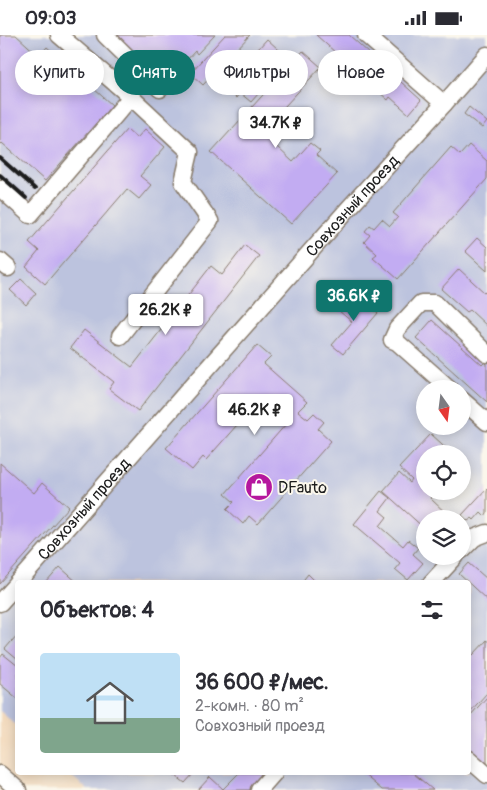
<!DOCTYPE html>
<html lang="ru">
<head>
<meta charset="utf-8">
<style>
	body { margin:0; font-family:Pangolin,sans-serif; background:#f2f2f3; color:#2b2b33; height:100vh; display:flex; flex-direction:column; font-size:19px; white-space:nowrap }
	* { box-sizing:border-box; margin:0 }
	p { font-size:16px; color:#7c7c81 }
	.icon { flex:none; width:28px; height:28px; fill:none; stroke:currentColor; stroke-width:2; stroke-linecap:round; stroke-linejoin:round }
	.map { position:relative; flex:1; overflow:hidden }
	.drawer { position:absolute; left:15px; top:545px; width:456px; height:195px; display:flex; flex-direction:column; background:#fff; border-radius:5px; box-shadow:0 2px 12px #0003 }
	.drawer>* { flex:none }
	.hud { position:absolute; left:15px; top:15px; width:458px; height:45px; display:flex; gap:10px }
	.needle { width:32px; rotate:166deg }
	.fabs { position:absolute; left:416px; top:345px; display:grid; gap:10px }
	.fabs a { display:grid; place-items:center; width:55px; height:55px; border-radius:50%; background:#fff; box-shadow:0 2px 12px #0003; font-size:25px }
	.price { position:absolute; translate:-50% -42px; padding:0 11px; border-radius:5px; background:#fff; color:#222; font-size:16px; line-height:32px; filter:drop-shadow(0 1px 2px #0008) }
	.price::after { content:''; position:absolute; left:50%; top:30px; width:15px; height:11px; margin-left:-8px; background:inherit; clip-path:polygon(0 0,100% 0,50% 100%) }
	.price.active { background:#0f766e; color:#fff }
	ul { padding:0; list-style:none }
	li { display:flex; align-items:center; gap:15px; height:125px; padding:0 25px }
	li span { display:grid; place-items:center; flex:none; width:140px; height:100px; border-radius:5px; color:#555 }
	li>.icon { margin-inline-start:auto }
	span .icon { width:60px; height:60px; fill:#fffc; stroke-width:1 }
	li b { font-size:21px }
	h2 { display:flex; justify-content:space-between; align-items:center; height:60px; padding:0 25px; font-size:21px }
	.tag { padding:0 18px; border-radius:22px; background:#fff; box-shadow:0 2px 12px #0003; font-size:18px; line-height:45px }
	.tag.active { background:#0f766e; color:#fff }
	.status { display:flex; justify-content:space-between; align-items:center; height:35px; padding:0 25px; background:#fff; direction:ltr }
	.status svg { height:14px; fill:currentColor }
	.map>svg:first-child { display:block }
</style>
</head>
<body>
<div class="status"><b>09:03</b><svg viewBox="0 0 49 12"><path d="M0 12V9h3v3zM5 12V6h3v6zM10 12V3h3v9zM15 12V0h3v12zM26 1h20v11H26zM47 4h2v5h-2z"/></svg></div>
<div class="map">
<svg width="487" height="755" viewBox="0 0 487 755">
	<rect width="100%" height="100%" fill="#fbf7ec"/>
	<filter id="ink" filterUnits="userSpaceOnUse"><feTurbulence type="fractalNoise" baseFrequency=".02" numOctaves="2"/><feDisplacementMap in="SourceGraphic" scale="10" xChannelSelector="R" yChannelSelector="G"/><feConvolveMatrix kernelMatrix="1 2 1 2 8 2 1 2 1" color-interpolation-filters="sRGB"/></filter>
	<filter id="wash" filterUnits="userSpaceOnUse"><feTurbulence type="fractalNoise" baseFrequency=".0096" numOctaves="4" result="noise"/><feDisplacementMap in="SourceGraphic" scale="20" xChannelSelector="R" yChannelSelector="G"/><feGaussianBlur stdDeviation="1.12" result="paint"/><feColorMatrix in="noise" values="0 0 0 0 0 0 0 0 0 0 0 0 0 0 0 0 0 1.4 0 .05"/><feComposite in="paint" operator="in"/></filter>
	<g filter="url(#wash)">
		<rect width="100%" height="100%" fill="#f3dabd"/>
		<path fill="#bcc3de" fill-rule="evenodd" d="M0,0H487V755H88L68,738H469V548H18L17,691L0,676ZM425,354H462V391H425ZM425,419H462V456H425ZM425,484H462V521H425Z"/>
		<g id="blocks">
			<path fill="#c2acf2" d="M0,0H16L39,21L47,12L112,70L45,146L2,108L0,110Z
				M118,0H215L197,19L195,16L168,46L156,36L153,40L116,1Z
				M225,0H250L203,50L190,38Z
				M316,0H349L421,65L409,79L390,62L388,65Z
				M267,4L289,24L251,67L240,58L236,63L224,52Z
				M303,16L321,32L261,97L293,127L310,108L320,116L316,120L337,139L291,189L211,117Z
				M469,72L487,87L482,93L464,79Z
				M127,94L137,103L145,94L165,112L140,141L151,150L139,164L127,154L45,249L26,232L39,216L29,207Z
				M469,110L487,126V144L398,244L373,222L377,219L364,207L370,200L365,196L370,190L374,193L382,184L390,191L398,182L393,178L451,112L460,120Z
				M477,203L487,212V236L465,216Z
				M245,210L259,221L138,376L109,354L114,347L70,313L84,295L132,332L211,231L222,240Z
				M459,234L485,258L487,256V291L470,275L467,277L441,254Z
				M21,244L36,258L26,270L10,255Z
				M355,258L378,278L343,319L332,310L352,287L339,276Z
				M432,285L482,330L485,327L487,329V367L416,303Z
				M257,310L271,322L264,329L307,367L298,376L308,384L314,378L324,387L318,394L331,406L258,489L249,481L243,489L227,474L234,467L225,459L287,388L260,364L206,425L203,422L192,435L166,413Z
				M431,399L453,419H425V456H436L430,463L452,484H425V494L383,456L399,438L410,448L412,445L399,433Z
				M0,428L34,458L42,448L69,472L0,549Z
				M487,453V478L485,481L481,477L474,485L472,483L468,486L462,480Z
				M381,456L390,463L380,476L387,482L380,491L403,511L408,505L418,513L413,519L423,528L408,545L395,534L400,528L354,489Z
				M469,528L487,544V565L459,539Z
				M60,532L78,548H46Z
				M308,539L317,548H301Z
				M18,599V625L5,614Z
				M487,605V658L469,678V616L473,620Z
				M3,619L18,631V664L0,649V623Z
				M487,662V734L469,718V682Z
				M172,738H194L185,748Z
				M239,738H268L250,755H198L210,742L223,754Z
				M362,738H413L433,755H382Z"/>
		</g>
	</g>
	<g filter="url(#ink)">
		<use href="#blocks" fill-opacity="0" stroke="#887b6c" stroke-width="1"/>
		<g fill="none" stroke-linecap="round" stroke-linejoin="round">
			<g stroke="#887b6c" stroke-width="19">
				<g id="minor">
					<path d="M59,0L131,62L190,117L183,147L210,186L120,301"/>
					<path d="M105,0L160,54"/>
					<path d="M366,0L444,69"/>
					<path d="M0,153L30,180L131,62"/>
					<path d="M0,226L8,233"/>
					<path d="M450,354L397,307L392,305L397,294L421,268H435L487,319"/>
					<path d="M462,365L487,387"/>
					<path d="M462,515L474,503L487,498"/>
					<path id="s1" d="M18,548L348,174L444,69L487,20"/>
					<path d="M431,548L456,521"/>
					<path d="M0,568L18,548"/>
					<path d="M469,724L487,740"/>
					<path d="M0,739L18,755"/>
					<path d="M259,755L274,738"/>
				</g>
			</g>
			<use href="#minor" stroke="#fff" stroke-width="16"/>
			<path stroke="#1c1c1c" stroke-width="4" d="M0,123L35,154
				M0,140L26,163"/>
		</g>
	</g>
	<defs>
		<g id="shop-disc" transform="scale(1.4375)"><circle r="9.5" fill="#b5179e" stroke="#fbf7ec"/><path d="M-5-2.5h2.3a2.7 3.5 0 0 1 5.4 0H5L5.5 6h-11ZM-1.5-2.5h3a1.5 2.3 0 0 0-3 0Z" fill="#fff"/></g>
	</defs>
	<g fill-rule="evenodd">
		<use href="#shop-disc" x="259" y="452"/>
	</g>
	<g text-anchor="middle" stroke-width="4" stroke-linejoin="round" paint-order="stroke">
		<g font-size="16" fill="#1c1c1c" stroke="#fbf7ec">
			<text dy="6" stroke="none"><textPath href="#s1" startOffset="504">Совхозный проезд</textPath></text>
			<text dy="6" stroke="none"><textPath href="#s1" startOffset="99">Совхозный проезд</textPath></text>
		</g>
		<g font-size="16" fill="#1c1c1c" stroke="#fbf7ec" text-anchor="start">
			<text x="278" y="458">DFauto</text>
		</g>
	</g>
</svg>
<div class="fabs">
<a><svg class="needle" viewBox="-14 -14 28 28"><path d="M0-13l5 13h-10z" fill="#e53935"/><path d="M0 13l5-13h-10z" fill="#7c7c81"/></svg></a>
<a><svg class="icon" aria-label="locate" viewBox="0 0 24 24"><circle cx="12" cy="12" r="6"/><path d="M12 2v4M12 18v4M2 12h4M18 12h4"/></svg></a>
<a><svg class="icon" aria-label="layers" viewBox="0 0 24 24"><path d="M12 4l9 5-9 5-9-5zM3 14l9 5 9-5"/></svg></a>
</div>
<b class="price" style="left:276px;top:114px">34.7K ₽</b>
<b class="price active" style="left:354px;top:287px">36.6K ₽</b>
<b class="price" style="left:166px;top:301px">26.2K ₽</b>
<b class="price" style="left:255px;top:401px">46.2K ₽</b>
<div class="hud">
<a class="tag">Купить</a>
<a class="tag active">Снять</a>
<a class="tag">Фильтры</a>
<a class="tag">Новое</a>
</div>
<section class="drawer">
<h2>Объектов: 4<svg class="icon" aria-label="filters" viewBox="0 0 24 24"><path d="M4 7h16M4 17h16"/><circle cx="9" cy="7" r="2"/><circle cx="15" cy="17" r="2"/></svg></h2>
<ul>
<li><span style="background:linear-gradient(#bfe0f5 65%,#7fa58c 0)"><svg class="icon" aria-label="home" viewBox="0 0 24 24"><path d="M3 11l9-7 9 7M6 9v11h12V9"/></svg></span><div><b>36 600 ₽/мес.</b><p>2-комн. · 80 m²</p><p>Совхозный проезд</p></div></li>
</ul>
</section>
</div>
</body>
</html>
